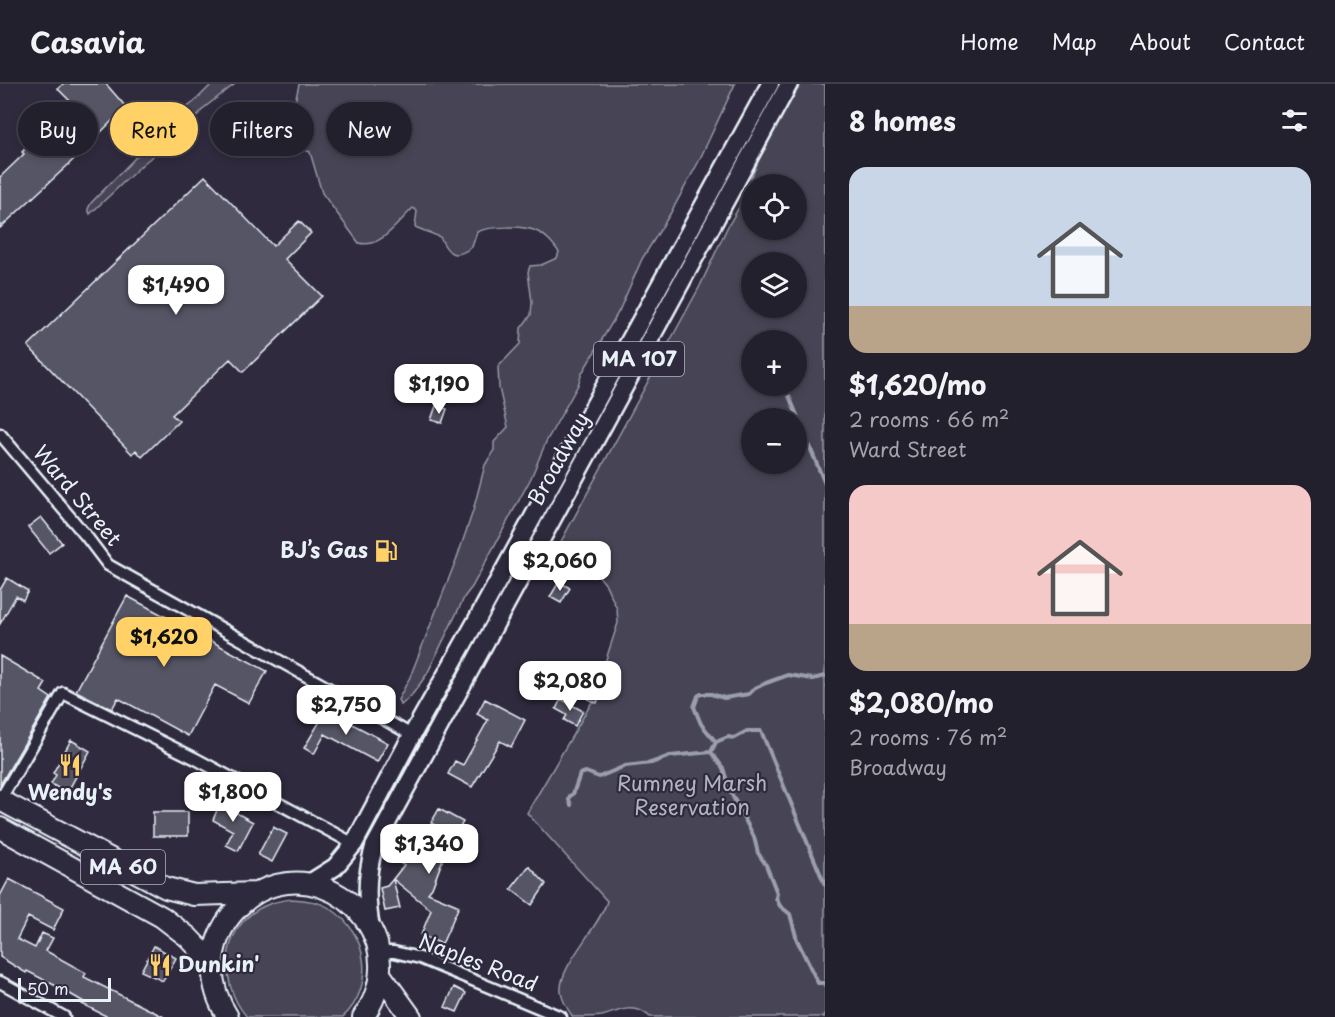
<!DOCTYPE html>
<html lang="en">
<head>
<meta charset="utf-8">
<style>
	body { margin:0; font-family:"Playpen Sans",sans-serif; background:#2f2d3a; color:#f1f3f6; height:100vh; display:flex; flex-direction:column; font-size:22px; white-space:nowrap }
	* { box-sizing:border-box; margin:0 }
	p { font-size:20px; color:#a3a3aa }
	.icon { flex:none; width:33px; height:33px; fill:none; stroke:currentColor; stroke-width:2; stroke-linecap:round; stroke-linejoin:round }
	.map { position:relative; flex:1; overflow:hidden }
	.drawer { display:flex; flex-direction:column; background:#23202e; width:510px }
	.drawer>* { flex:none }
	.hud { position:absolute; left:18px; top:18px; width:570px; height:54px; display:flex; gap:12px }
	.buttons { position:absolute; left:741px; top:90px; display:grid; gap:12px }
	.buttons a { display:grid; place-items:center; width:66px; height:66px; border-radius:50%; background:#23202e; box-shadow:0 3px 9px #0003,0 0 0 2px #403e4a; font-size:30px }
	.scale { position:absolute; left:18px; bottom:15px; width:93px; box-sizing:border-box; padding-left:6px; border:3px solid #e8f1f8; border-top:0; font-size:16px; line-height:21px; white-space:nowrap; color:#e8f1f8; -webkit-text-stroke:4px #2f2a3d; paint-order:stroke }
	.price { position:absolute; translate:-50% -51px; padding:0 14px; border-radius:12px; background:#fff; color:#222; font-size:20px; line-height:39px; filter:drop-shadow(0 2px 3px #0008) }
	.price::after { content:''; position:absolute; left:50%; top:36px; width:18px; height:14px; margin-left:-9px; background:inherit; clip-path:polygon(0 0,100% 0,50% 100%) }
	.price.selected { background:#ffd166; color:#111 }
	ul { padding:0; list-style:none }
	li { display:grid; align-content:center; gap:12px; height:318px; padding:0 24px }
	li span { display:grid; place-items:center; height:186px; border-radius:18px; color:#555 }
	li>.icon { margin-inline-start:auto }
	span .icon { width:108px; height:108px; fill:#fffc; stroke-width:1 }
	li b { font-size:26px }
	h2 { display:flex; justify-content:space-between; align-items:center; height:72px; padding:0 24px; font-size:26px }
	.tag { padding:0 21px; border-radius:27px; background:#23202e; box-shadow:0 3px 9px #0003,0 0 0 2px #403e4a; font-size:21px; line-height:54px }
	.tag.selected { background:#ffd166; color:#111 }
	header { display:flex; align-items:center; gap:36px; box-sizing:border-box; height:84px; padding:0 30px; background:#23202e; border-bottom:2px solid #403e4a }
	header strong { font-size:28px }
	nav { display:flex; gap:33px; margin-inline-start:auto; font-size:21px }
	main { display:flex; flex:1; min-height:0 }
	.map>svg:first-child { display:block }
</style>
</head>
<body>
<header>
<strong>Casavia</strong>
<nav><a>Home</a><a>Map</a><a>About</a><a>Contact</a></nav>
</header>
<main>
<div class="map">
<svg width="825" height="933" viewBox="0 0 825 933">
	<rect width="100%" height="100%" fill="#2f2a3d"/>
	<filter id="ink" filterUnits="userSpaceOnUse"><feTurbulence type="fractalNoise" baseFrequency=".0167" numOctaves="2"/><feDisplacementMap in="SourceGraphic" scale="12" xChannelSelector="R" yChannelSelector="G"/><feConvolveMatrix kernelMatrix="1 2 1 2 8 2 1 2 1" color-interpolation-filters="sRGB"/></filter>
	<g filter="url(#ink)">
		<path fill="#464455" stroke="#979aa6" stroke-width="1.5" fill-rule="evenodd" d="M212,0H235L205,23L184,47L144,79L90,130L88,125L91,119L177,31L194,18Z
			M299,0H735L698,79L670,130L642,175L619,227L582,289L578,301L546,358L531,394L472,503L465,512L427,590L412,611L401,621L398,616L410,593L458,471L473,427L485,381L494,366V358L508,343L499,304L498,283L520,260L521,244L531,231L532,218L528,188L530,182L541,181L557,174L559,168C553,160 547,152 538,148C525,141 490,142 477,148L472,163C454,176 448,170 440,153L415,143L417,127L413,124C399,137 381,165 359,159L322,109L310,68C305,66 297,65 293,60C284,50 297,13 299,0Z
			M801,0H825V933H650C634,918 620,927 602,932C593,933 582,933 573,933C568,926 562,916 561,908C558,882 600,843 607,817L527,729L592,618L618,539L617,525L606,501L590,481L558,463L700,202L727,144L742,118L760,72L776,41ZM752,100H796V146H752ZM752,178H796V224H752ZM752,256H796V302H752ZM752,334H796V380H752Z
			M291,815C305,816 319,817 331,825C368,849 376,902 343,933H247C215,896 222,835 272,819C278,817 285,816 291,815Z"/>
		<g fill="none" stroke-linecap="round" stroke-linejoin="round">
			<path stroke="#9c9fab" stroke-width="4" d="M785,302L825,400
				M716,658L701,640L694,623L698,612L701,610H711L724,614L749,610L755,604L766,599L788,591L813,595L825,592
				M711,668L723,684L730,707L754,753L758,769L766,781L777,809L776,814L780,822L790,830L797,856L818,899H825
				M571,721L569,716L570,712L573,710L580,690L586,688L599,693L625,682L651,679L670,672L711,668L716,658L728,653L734,654L747,647H761L825,801"/>
		</g>
		<path fill="#575565" stroke="#e8f1f8" stroke-width="1.5" d="M63,0H106L126,23L67,82L0,144V93L24,70L22,68L32,58L73,20L58,5Z
			M205,92L273,162L299,137L311,149L285,175L322,212L243,288L230,275L172,331L179,337L142,373L136,366L132,370L28,262Z
			M436,322L447,325L442,339L431,336Z
			M41,433L62,459L49,469L28,443Z
			M7,494L28,507L23,516L16,512L0,540V506Z
			M559,498L570,504L561,519L550,513Z
			M127,512L267,587L249,619L215,601L188,652L118,614L112,625L76,607Z
			M0,572L46,599L41,607L51,614L0,701Z
			M593,603L602,606L597,619L588,615Z
			M485,615L525,636L511,663L500,657L472,703L448,690L455,677L463,681L488,636L477,630Z
			M561,615L583,627L575,642L564,636L567,631L556,625Z
			M329,622L342,628L339,633L388,659L377,678L325,650L314,670L304,664Z
			M71,656L90,667L67,709L51,700L56,691L53,689Z
			M222,714L236,721L233,727L253,738L238,767L226,761L233,747L213,736Z
			M439,725L463,738L455,752L452,751L432,804L428,809L459,822L442,860L421,851L431,826L393,795L404,781L392,775L396,766L403,769L410,751L434,761L441,745L431,739Z
			M153,728H188V752H153Z
			M273,743L287,750L272,778L258,771Z
			M529,782L546,800L532,821L511,805Z
			M9,795L64,824L53,846L28,833L17,855L35,864L42,849L53,854L46,867L86,889L84,893L164,933H108L82,920L84,918L58,903L27,887L26,889L0,873V812Z
			M393,795L400,824L385,827L380,804L387,802Z
			M154,862L176,874L163,897L141,887Z
			M454,903L466,909L457,928L445,923Z"/>
		<g fill="none" stroke-linecap="round" stroke-linejoin="round">
			<g stroke="#e8f1f8" stroke-width="15">
				<path id="street" d="M0,350L86,452L108,481L412,651
					M0,716L63,609L196,675L354,760
					M379,868H394L420,874L561,933
					M0,898L64,933"/>
			</g>
			<g stroke="#e8f1f8" stroke-width="21">
				<path id="primary" d="M308,800L335,783L354,760L412,651L474,541L770,0
					M371,844C366,817 366,790 374,763L789,0"/>
			</g>
			<g stroke="#e8f1f8" stroke-width="24">
				<path id="highway" d="M0,716L166,804L194,811L256,809
					M0,744L162,833L188,853L212,878
					M380,890L411,933
					M228,933C176,854 267,760 345,815C360,826 371,842 377,859C384,885 379,912 363,933"/>
			</g>
			<use href="#street" stroke="#2f2a3d" stroke-width="10"/>
			<use href="#primary" stroke="#2f2a3d" stroke-width="16"/>
			<use href="#highway" stroke="#2f2a3d" stroke-width="20"/>
		</g>
	</g>
	<defs>
		<g id="fuel-bare" transform="scale(1.8)"><path d="M-5.5-6h7V0h2V4h1.3V-2.5L3-4.5l.8-.8L6-3V5H2.5V1h-1V6h-7ZM-4.2-4.7v3.2H.2V-4.7Z" fill="#ffd166" stroke="#2f2a3d" stroke-width="2.5" paint-order="stroke"/></g>
		<g id="restaurant-bare" transform="scale(1.8)"><path d="M-5-6h1v4h1v-4h1v4h1v-4h1v5L-1.5 .5V6h-2V.5L-5-1ZM5-6V6H3V1.5H1.5Q1.5-4 5-6Z" fill="#ffd166" stroke="#2f2a3d" stroke-width="2.5" paint-order="stroke"/></g>
	</defs>
	<g fill-rule="evenodd">
		<use href="#fuel-bare" x="386" y="467"/>
		<use href="#restaurant-bare" x="70" y="681"/>
		<use href="#restaurant-bare" x="160" y="881"/>
	</g>
	<g text-anchor="middle" stroke-width="4.5" stroke-linejoin="round" paint-order="stroke">
		<g fill="#2f2a3d" stroke="#b0b5c0" stroke-width="1.5">
			<rect x="594" y="258" width="90" height="34" rx="4.5"/>
			<rect x="81" y="766" width="84" height="34" rx="4.5"/>
		</g>
		<g font-size="20" font-weight="bold" fill="#e8f1f8">
			<text x="639" y="282">MA 107</text>
			<text x="123" y="790">MA 60</text>
		</g>
		<g font-size="21" fill="#e8f1f8" stroke="#2f2a3d">
			<text transform="translate(559 375) rotate(-61)" y="7">Broadway</text>
			<text transform="translate(77 412) rotate(50)" y="7">Ward Street</text>
			<text transform="translate(478 879) rotate(21)" y="7">Naples Road</text>
		</g>
		<g font-size="21" font-weight="bold" fill="#e8f1f8" stroke="#2f2a3d" text-anchor="end">
			<text x="368" y="474">BJ’s Gas</text>
			<text x="70" y="716" text-anchor="middle">Wendy's</text>
			<text x="178" y="888" text-anchor="start">Dunkin'</text>
		</g>
		<g font-size="21" fill="#afb4bf" stroke="#2f2a3d">
			<text x="692" y="707">Rumney Marsh<tspan x="692" dy="24">Reservation</tspan></text>
		</g>
	</g>
</svg>
<div class="buttons">
<a><svg class="icon" aria-label="locate" viewBox="0 0 24 24"><circle cx="12" cy="12" r="6"/><path d="M12 2v4M12 18v4M2 12h4M18 12h4"/></svg></a>
<a><svg class="icon" aria-label="layers" viewBox="0 0 24 24"><path d="M12 4l9 5-9 5-9-5zM3 14l9 5 9-5"/></svg></a>
<a>+</a>
<a>−</a>
</div>
<div class="scale">50 m</div>
<b class="price" style="left:176px;top:232px">$1,490</b>
<b class="price" style="left:439px;top:331px">$1,190</b>
<b class="price" style="left:560px;top:508px">$2,060</b>
<b class="price selected" style="left:164px;top:584px">$1,620</b>
<b class="price" style="left:570px;top:628px">$2,080</b>
<b class="price" style="left:346px;top:652px">$2,750</b>
<b class="price" style="left:233px;top:739px">$1,800</b>
<b class="price" style="left:429px;top:791px">$1,340</b>
<div class="hud">
<a class="tag">Buy</a>
<a class="tag selected">Rent</a>
<a class="tag">Filters</a>
<a class="tag">New</a>
</div>
</div>
<section class="drawer">
<h2>8 homes<svg class="icon" aria-label="filters" viewBox="0 0 24 24"><path d="M4 7h16M4 17h16"/><circle cx="9" cy="7" r="2"/><circle cx="15" cy="17" r="2"/></svg></h2>
<ul>
<li><span style="background:linear-gradient(#c9d6e8 75%,#b9a48a 0)"><svg class="icon" aria-label="home" viewBox="0 0 24 24"><path d="M3 11l9-7 9 7M6 9v11h12V9"/></svg></span><div><b>$1,620/mo</b><p>2 rooms · 66 m²</p><p>Ward Street</p></div></li>
<li><span style="background:linear-gradient(#f6c9c9 75%,#b9a48a 0)"><svg class="icon" aria-label="home" viewBox="0 0 24 24"><path d="M3 11l9-7 9 7M6 9v11h12V9"/></svg></span><div><b>$2,080/mo</b><p>2 rooms · 76 m²</p><p>Broadway</p></div></li>
</ul>
</section>
</main>
</body>
</html>
